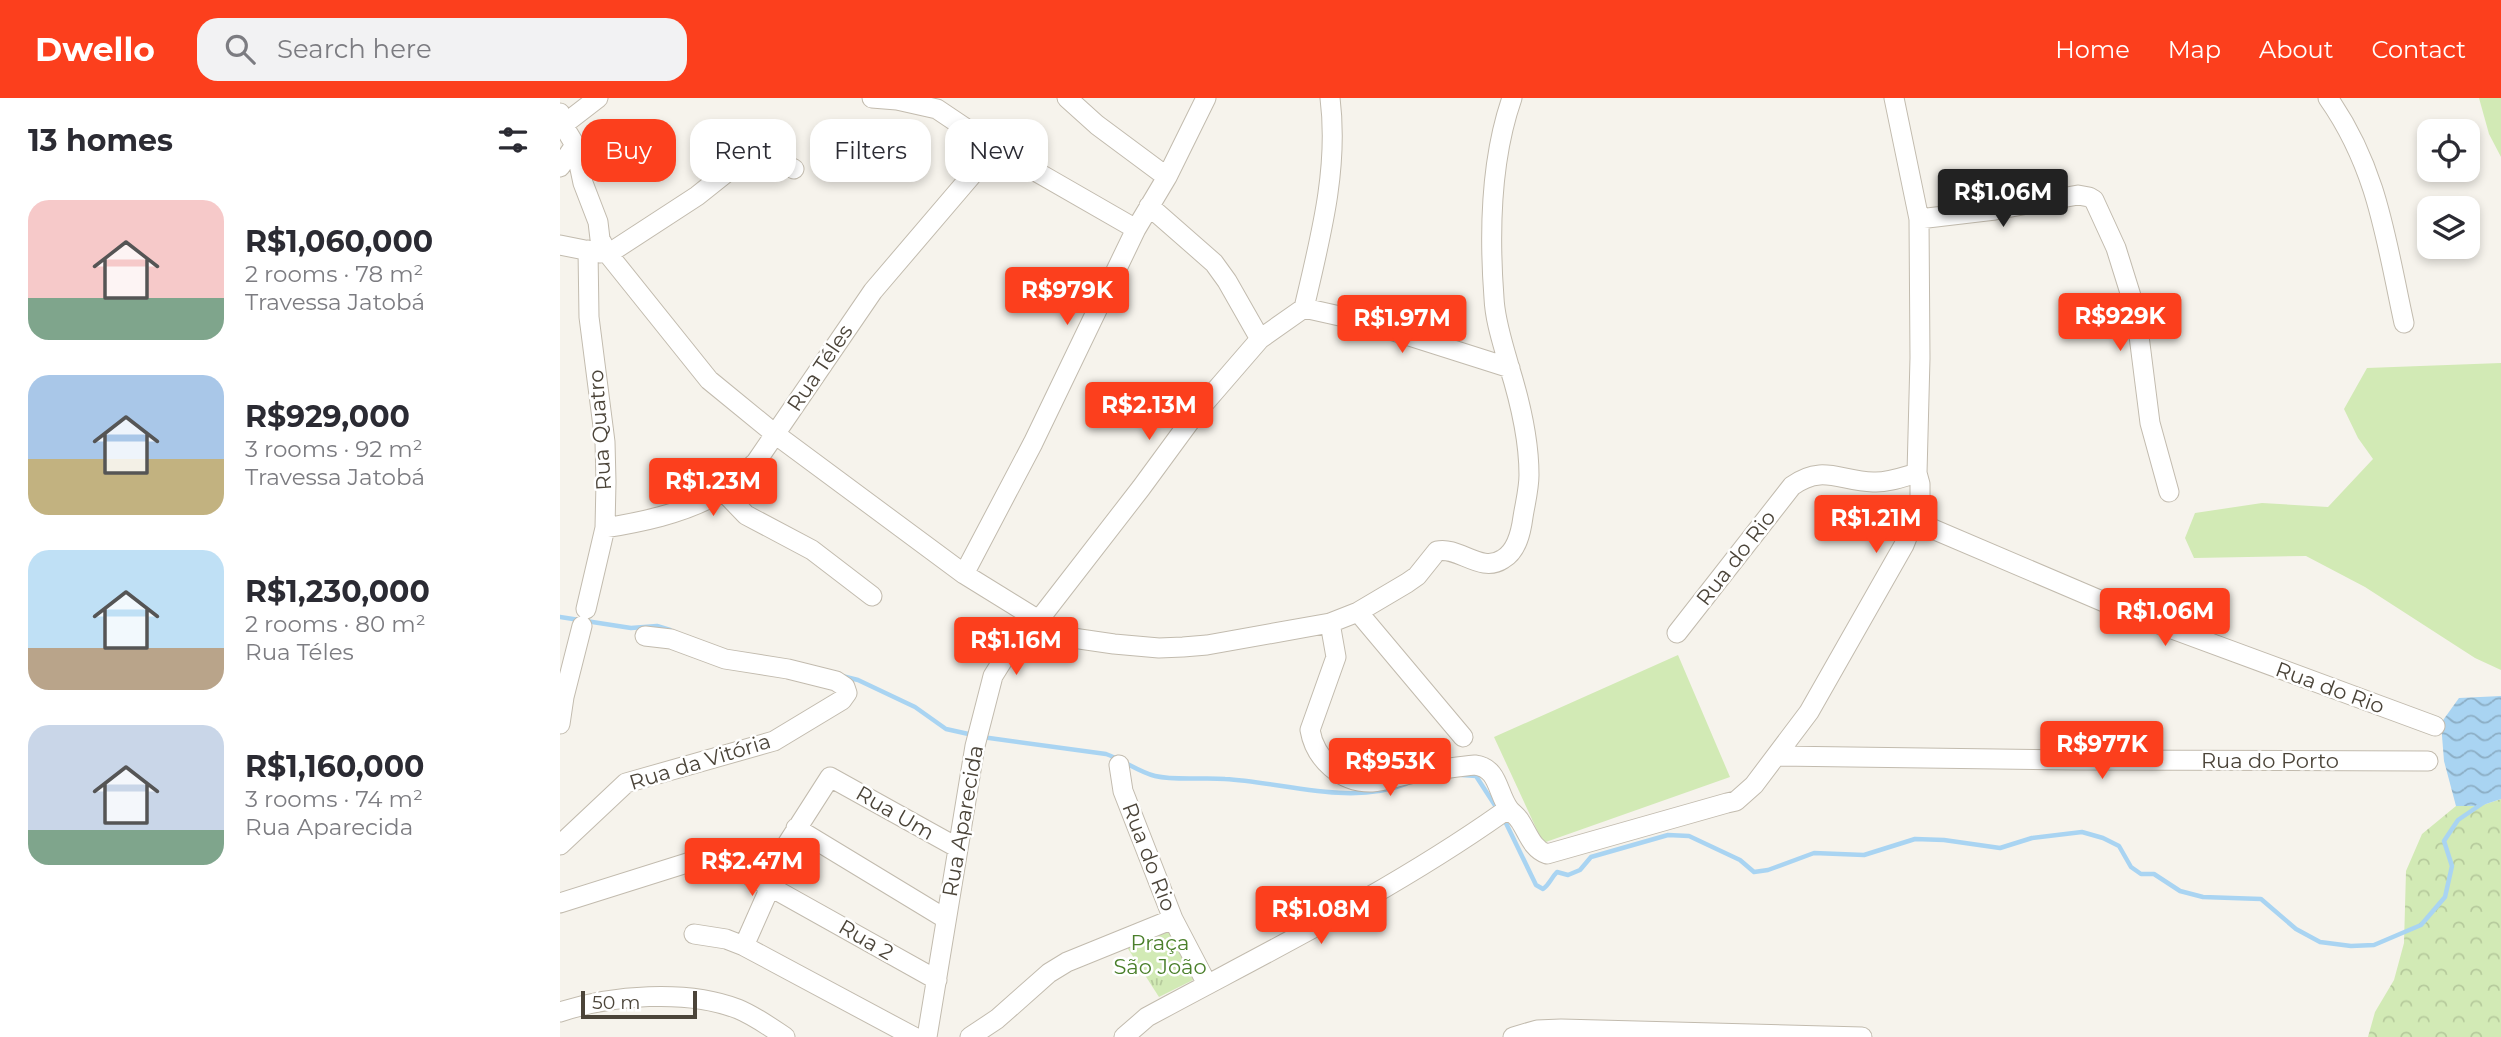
<!DOCTYPE html>
<html lang="en">
<head>
<meta charset="utf-8">
<style>
	body { margin:0; font-family:Montserrat,sans-serif; background:#f2f2f3; color:#2b2b33; height:100vh; display:flex; flex-direction:column; font-size:26px; white-space:nowrap }
	* { box-sizing:border-box; margin:0 }
	p { font-size:23px; color:#7c7c81 }
	.icon { flex:none; width:38px; height:38px; fill:none; stroke:currentColor; stroke-width:2; stroke-linecap:round; stroke-linejoin:round }
	.map { position:relative; flex:1; overflow:hidden }
	.sheet { display:flex; flex-direction:column; background:#fff; width:560px }
	.sheet>* { flex:none }
	.banner { position:absolute; left:21px; top:21px; width:665px; height:63px; display:flex; gap:14px }
	.tools { position:absolute; left:1857px; top:21px; display:grid; gap:14px }
	.tools a { display:grid; place-items:center; width:63px; height:63px; border-radius:14px; background:#fff; box-shadow:0 4px 10px #0003; font-size:35px }
	.scale { position:absolute; left:21px; bottom:18px; width:116px; box-sizing:border-box; padding-left:7px; border:4px solid #4b4439; border-top:0; font-size:19px; line-height:24px; white-space:nowrap; color:#4b4439; -webkit-text-stroke:5px #fff; paint-order:stroke }
	.price { position:absolute; translate:-50% -60px; padding:0 16px; border-radius:7px; background:#fc3f1d; color:#fff; font-size:23px; line-height:46px; filter:drop-shadow(0 2px 4px #0008) }
	.price::after { content:''; position:absolute; left:50%; top:42px; width:21px; height:16px; margin-left:-10px; background:inherit; clip-path:polygon(0 0,100% 0,50% 100%) }
	.price.on { background:#222; color:#fff }
	ul { padding:0; list-style:none }
	li { display:flex; align-items:center; gap:21px; height:175px; padding:0 28px }
	li span { display:grid; place-items:center; flex:none; width:196px; height:140px; border-radius:21px; color:#555 }
	li>.icon { margin-inline-start:auto }
	span .icon { width:84px; height:84px; fill:#fffc; stroke-width:1 }
	li b { font-size:30px }
	h2 { display:flex; justify-content:space-between; align-items:center; height:84px; padding:0 28px; font-size:30px }
	.pill { padding:0 24px; border-radius:21px; background:#fff; box-shadow:0 4px 10px #0003; font-size:24px; line-height:63px }
	.pill.on { background:#fc3f1d; color:#fff }
	header { display:flex; align-items:center; gap:42px; box-sizing:border-box; height:98px; padding:0 35px; background:#fc3f1d; color:#fff }
	header strong { font-size:33px }
	nav { display:flex; gap:38px; margin-inline-start:auto; font-size:24px }
	.search { width:490px; height:63px; background:#f2f2f3; display:flex; align-items:center; gap:18px; box-sizing:border-box; padding:0 24px; border-radius:21px; color:#7c7c81; font-size:26px }
	main { display:flex; flex:1; min-height:0 }
	.map>svg:first-child { display:block }
</style>
</head>
<body>
<header>
<strong>Dwello</strong>
<div class="search"><svg class="icon" aria-label="search" viewBox="0 0 24 24"><circle cx="10" cy="10" r="6"/><path d="M15 15l6 6"/></svg>Search here</div>
<nav><a>Home</a><a>Map</a><a>About</a><a>Contact</a></nav>
</header>
<main>
<section class="sheet">
<h2>13 homes<svg class="icon" aria-label="filters" viewBox="0 0 24 24"><path d="M4 7h16M4 17h16"/><circle cx="9" cy="7" r="2"/><circle cx="15" cy="17" r="2"/></svg></h2>
<ul>
<li><span style="background:linear-gradient(#f6c9c9 70%,#7fa58c 0)"><svg class="icon" aria-label="home" viewBox="0 0 24 24"><path d="M3 11l9-7 9 7M6 9v11h12V9"/></svg></span><div><b>R$1,060,000</b><p>2 rooms · 78 m²</p><p>Travessa Jatobá</p></div></li>
<li><span style="background:linear-gradient(#a9c7e8 60%,#c2b280 0)"><svg class="icon" aria-label="home" viewBox="0 0 24 24"><path d="M3 11l9-7 9 7M6 9v11h12V9"/></svg></span><div><b>R$929,000</b><p>3 rooms · 92 m²</p><p>Travessa Jatobá</p></div></li>
<li><span style="background:linear-gradient(#bfe0f5 70%,#b9a48a 0)"><svg class="icon" aria-label="home" viewBox="0 0 24 24"><path d="M3 11l9-7 9 7M6 9v11h12V9"/></svg></span><div><b>R$1,230,000</b><p>2 rooms · 80 m²</p><p>Rua Téles</p></div></li>
<li><span style="background:linear-gradient(#c9d6e8 75%,#7fa58c 0)"><svg class="icon" aria-label="home" viewBox="0 0 24 24"><path d="M3 11l9-7 9 7M6 9v11h12V9"/></svg></span><div><b>R$1,160,000</b><p>3 rooms · 74 m²</p><p>Rua Aparecida</p></div></li>
</ul>
</section>
<div class="map">
<svg width="1941" height="939" viewBox="0 0 1941 939">
	<defs>
		<pattern id="forest-crowns" width="20" height="18" patternUnits="userSpaceOnUse" patternTransform="scale(1.75)"><rect width="20" height="18" fill="#d2eab5"/><path d="M2 6a3 3 0 1 1 6 0M12 15a3 3 0 1 1 6 0" fill="none" stroke="#b6ca9c"/></pattern>
		<pattern id="park-tufts" width="24" height="20" patternUnits="userSpaceOnUse" patternTransform="scale(1.75)"><rect width="24" height="20" fill="#d2eab5"/><path d="M3 7l-1-3M5 7V3M7 7l1-3M15 17l-1-3M17 17v-4M19 17l1-3" fill="none" stroke="#b6ca9c"/></pattern>
		<pattern id="water-waves" width="16" height="10" patternUnits="userSpaceOnUse" patternTransform="scale(1.75)"><rect width="16" height="10" fill="#a9d4f2"/><path d="M0 5q4-4 8 0t8 0" fill="none" stroke="#8caec5"/></pattern>
	</defs>
	<rect width="100%" height="100%" fill="#f6f3ec"/>
	<path fill="#d2eab5" d="M1919,0H1941V59L1929,36Z
		M1941,265V572L1915,560L1805,489L1746,458L1634,460L1625,440L1635,415L1702,405L1768,409L1813,361L1798,340L1784,311L1807,270Z
		M1118,557L1170,679L983,745L934,639Z"/>
	<path fill="url(#forest-crowns)" d="M1941,701V939H1808L1815,914L1834,882L1844,845L1846,773L1862,736L1896,708H1920Z"/>
	<path fill="url(#park-tufts)" d="M611,827L637,880L599,899L565,846Z"/>
	<path fill="url(#water-waves)" d="M1941,598V701L1920,708H1896L1884,663L1881,625L1899,600Z"/>
	<g fill="none" stroke-linecap="round" stroke-linejoin="round">
		<path stroke="#a9d4f2" stroke-width="4.5" d="M0,519L71,530L97,528L110,532
			M282,578L298,582L355,609L386,631L413,637
			M422,639L546,656C563,662 579,674 595,678C617,683 643,679 665,681C723,684 789,708 846,686
			M902,677L916,678L938,712
			M943,719L976,787L983,791C990,786 991,780 997,774L1008,777L1020,772L1031,759L1108,737L1129,738L1180,762L1194,774L1208,772L1254,755L1304,757L1355,741L1384,742L1440,750L1472,740L1522,734L1543,740L1559,748L1571,769L1581,776H1594L1620,793L1643,799L1701,801L1736,831L1760,844L1791,848L1814,847L1861,827L1885,799L1892,768L1884,743L1898,722L1923,705"/>
		<g stroke="#c2bbae" stroke-width="21">
			<path id="street" d="M312,0L337,2L377,11L435,50L576,131
				M507,0L537,27L607,79
				M1768,0C1818,71 1826,143 1844,225
				M0,15L3,27L15,47L23,85L38,124L40,141L48,156L149,282L215,336L404,476L506,539L554,546L599,550L623,549L647,547L770,525L798,514L847,485L857,478L877,453C899,448 921,476 943,461C957,453 961,434 963,419C965,406 969,391 969,377C969,343 959,300 949,268C943,246 935,223 934,200C929,134 930,63 952,0
				M3,27L38,0
				M0,69L15,47
				M589,108L654,165L667,183L700,241
				M1359,121L1435,112L1518,97L1529,99L1534,102L1556,150L1576,214L1590,325L1609,394
				M0,147L40,155
				M48,156L137,98L186,59L198,55L205,56L234,71
				M744,210L802,223L950,270
				M162,392L186,417L252,452L312,498
				M1354,423L1577,518L1875,628
				M45,430C81,424 121,416 154,398C170,389 183,376 196,364L313,193L435,50
				M404,476L473,345L576,131L607,79L646,0
				M26,511L45,430L46,384L45,344L29,219L28,152
				M798,514L903,639
				M770,525L776,559L750,632C755,661 781,685 812,684C826,683 841,677 855,675C875,672 895,669 915,667C939,670 937,695 949,711C952,715 957,718 960,723C968,735 972,751 987,756L1167,705L1176,703L1194,687L1249,614L1344,447L1360,407V386L1357,375L1360,260L1359,121L1334,0
				M1117,535L1232,388C1262,366 1280,383 1313,384C1327,385 1343,379 1357,375
				M0,626L4,599L22,528
				M1217,658L1517,662L1868,663
				M559,667L563,693L613,821L647,886
				M236,730L386,821
				M0,747L66,685L214,643L282,602L287,595L285,589L276,583L228,571L165,561L111,541L85,538
				M0,805L127,765L143,761L159,762L173,768L377,882
				M134,836L166,841L184,848L354,939
				M184,848L211,787L213,768L270,679L398,750
				M0,914C51,897 127,891 178,911C195,918 210,929 225,939
				M367,939L415,648L433,578L443,562L478,523L581,390L636,315L700,241L744,210C760,141 779,71 770,0
				M410,939L437,921L489,875L507,864L613,821
				M564,939L587,919C707,854 830,794 942,715L950,713
				M953,939L977,932L1001,931L1302,939"/>
		</g>
		<use href="#street" stroke="#fff" stroke-width="19"/>
	</g>
	<g text-anchor="middle" stroke-width="5" stroke-linejoin="round" paint-order="stroke">
		<g font-size="21" fill="#4b4439" stroke="#fff">
			<text transform="translate(260 270) rotate(-56)" y="7">Rua Téles</text>
			<text transform="translate(40 332) rotate(-94)" y="7">Rua Quatro</text>
			<text transform="translate(1176 460) rotate(-52)" y="7">Rua do Rio</text>
			<text transform="translate(1770 590) rotate(20)" y="7">Rua do Rio</text>
			<text x="1710" y="670">Rua do Porto</text>
			<text transform="translate(140 664) rotate(-17)" y="7">Rua da Vitória</text>
			<text transform="translate(335 715) rotate(30)" y="7">Rua Um</text>
			<text transform="translate(403 723) rotate(-80)" y="7">Rua Aparecida</text>
			<text transform="translate(589 759) rotate(69)" y="7">Rua do Rio</text>
			<text transform="translate(306 842) rotate(30)" y="7">Rua 2</text>
		</g>
		<g font-size="21" fill="#4a7f2a" stroke="#fff">
			<text x="600" y="852">Praça<tspan x="600" dy="24">São João</tspan></text>
		</g>
	</g>
</svg>
<div class="tools">
<a><svg class="icon" aria-label="locate" viewBox="0 0 24 24"><circle cx="12" cy="12" r="6"/><path d="M12 2v4M12 18v4M2 12h4M18 12h4"/></svg></a>
<a><svg class="icon" aria-label="layers" viewBox="0 0 24 24"><path d="M12 4l9 5-9 5-9-5zM3 14l9 5 9-5"/></svg></a>
</div>
<div class="scale">50 m</div>
<b class="price on" style="left:1443px;top:131px">R$1.06M</b>
<b class="price" style="left:507px;top:229px">R$979K</b>
<b class="price" style="left:1560px;top:255px">R$929K</b>
<b class="price" style="left:842px;top:257px">R$1.97M</b>
<b class="price" style="left:589px;top:344px">R$2.13M</b>
<b class="price" style="left:153px;top:420px">R$1.23M</b>
<b class="price" style="left:1316px;top:457px">R$1.21M</b>
<b class="price" style="left:1605px;top:550px">R$1.06M</b>
<b class="price" style="left:456px;top:579px">R$1.16M</b>
<b class="price" style="left:1542px;top:683px">R$977K</b>
<b class="price" style="left:830px;top:700px">R$953K</b>
<b class="price" style="left:192px;top:800px">R$2.47M</b>
<b class="price" style="left:761px;top:848px">R$1.08M</b>
<div class="banner">
<a class="pill on">Buy</a>
<a class="pill">Rent</a>
<a class="pill">Filters</a>
<a class="pill">New</a>
</div>
</div>
</main>
</body>
</html>
